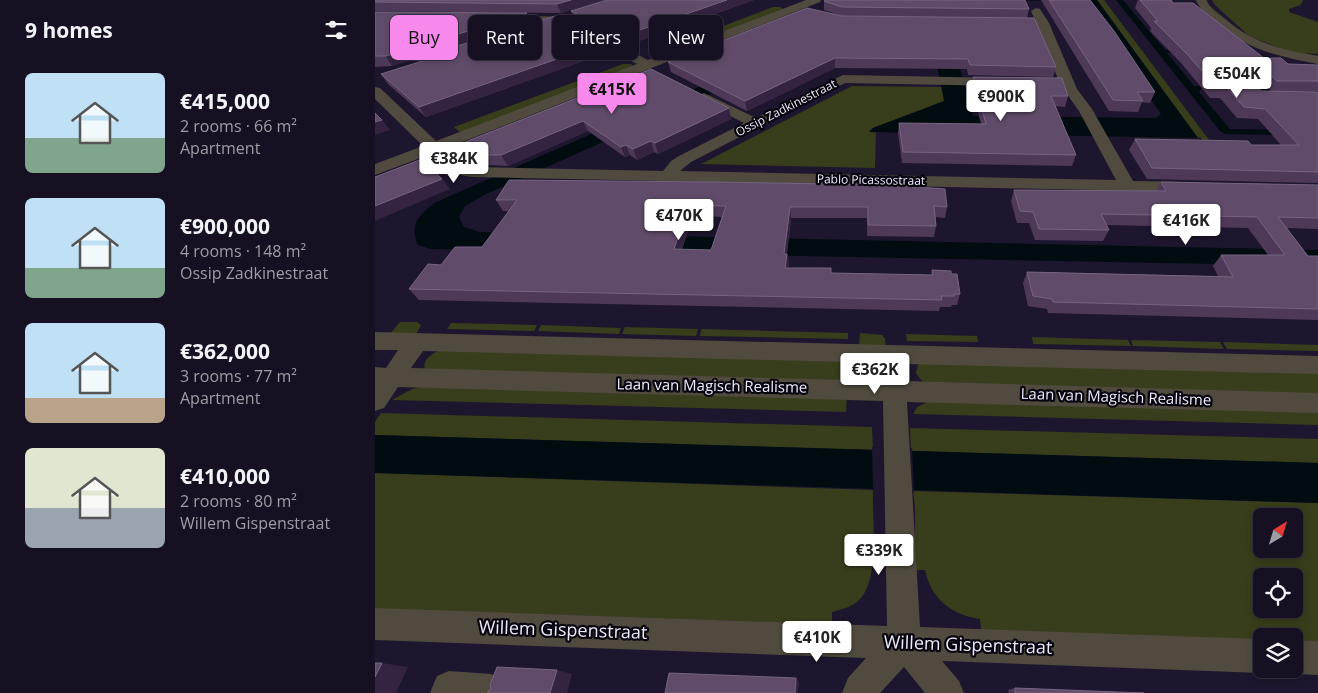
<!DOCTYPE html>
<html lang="en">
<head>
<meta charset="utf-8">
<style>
	body { margin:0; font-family:"Open Sans",sans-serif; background:#1f192a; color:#f1f3f6; height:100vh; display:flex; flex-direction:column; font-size:19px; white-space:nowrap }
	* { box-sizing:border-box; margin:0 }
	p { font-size:16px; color:#9e9da5 }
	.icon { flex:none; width:28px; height:28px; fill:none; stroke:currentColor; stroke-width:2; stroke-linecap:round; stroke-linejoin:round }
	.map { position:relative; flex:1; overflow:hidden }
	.sheet { display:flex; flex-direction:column; background:#161022; width:375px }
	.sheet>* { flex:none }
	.top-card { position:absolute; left:15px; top:15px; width:475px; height:45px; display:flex; gap:10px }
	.needle { width:32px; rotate:38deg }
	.controls { position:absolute; left:878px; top:508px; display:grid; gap:10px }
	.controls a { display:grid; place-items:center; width:50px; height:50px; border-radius:8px; background:#161022; box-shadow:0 2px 8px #0003,0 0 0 1px #353040; font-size:25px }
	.price { position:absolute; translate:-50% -42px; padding:0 11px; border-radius:5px; background:#fff; color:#222; font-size:16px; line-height:32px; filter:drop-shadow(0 1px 2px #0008) }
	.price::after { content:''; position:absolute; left:50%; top:30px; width:15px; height:11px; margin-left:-8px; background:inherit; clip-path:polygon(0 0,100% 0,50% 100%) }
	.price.on { background:#f788ec; color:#111 }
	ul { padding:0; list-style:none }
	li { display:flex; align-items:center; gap:15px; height:125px; padding:0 25px }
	li span { display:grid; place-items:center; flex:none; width:140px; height:100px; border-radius:8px; color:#555 }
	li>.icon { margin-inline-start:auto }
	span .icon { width:60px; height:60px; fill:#fffc; stroke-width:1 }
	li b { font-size:21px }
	h2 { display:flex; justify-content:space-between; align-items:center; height:60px; padding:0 25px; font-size:21px }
	.pill { padding:0 18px; border-radius:8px; background:#161022; box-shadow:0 2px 8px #0003,0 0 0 1px #353040; font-size:18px; line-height:45px }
	.pill.on { background:#f788ec; color:#111 }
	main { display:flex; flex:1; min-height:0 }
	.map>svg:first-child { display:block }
</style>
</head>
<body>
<main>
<section class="sheet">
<h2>9 homes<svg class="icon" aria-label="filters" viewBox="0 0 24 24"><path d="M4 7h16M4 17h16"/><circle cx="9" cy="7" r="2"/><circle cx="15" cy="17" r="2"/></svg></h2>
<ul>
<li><span style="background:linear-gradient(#bfe0f5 65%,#7fa58c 0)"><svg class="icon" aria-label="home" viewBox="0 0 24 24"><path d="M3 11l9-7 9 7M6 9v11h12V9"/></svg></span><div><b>€415,000</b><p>2 rooms · 66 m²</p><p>Apartment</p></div></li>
<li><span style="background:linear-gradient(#bfe0f5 70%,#7fa58c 0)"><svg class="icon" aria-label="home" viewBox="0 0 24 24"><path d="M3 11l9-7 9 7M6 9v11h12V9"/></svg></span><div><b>€900,000</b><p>4 rooms · 148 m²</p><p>Ossip Zadkinestraat</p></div></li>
<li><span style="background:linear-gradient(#bfe0f5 75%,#b9a48a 0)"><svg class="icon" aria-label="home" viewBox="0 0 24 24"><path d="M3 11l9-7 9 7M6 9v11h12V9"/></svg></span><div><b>€362,000</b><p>3 rooms · 77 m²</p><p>Apartment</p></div></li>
<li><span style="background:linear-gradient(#dfe7d0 60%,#9aa5b1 0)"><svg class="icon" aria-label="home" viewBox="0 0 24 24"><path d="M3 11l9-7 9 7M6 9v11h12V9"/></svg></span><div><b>€410,000</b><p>2 rooms · 80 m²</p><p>Willem Gispenstraat</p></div></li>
</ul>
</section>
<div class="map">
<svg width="943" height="693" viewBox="0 0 943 693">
	<rect width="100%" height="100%" fill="#1e162e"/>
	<path fill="#383d1b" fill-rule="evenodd" d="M722,0H729L837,144L833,145L825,137L823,138Z
		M830,0H832L834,5L873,38L903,49L905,48L874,36L840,5L837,0H928L926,5L914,9V12L943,22V54L929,53L943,56V59C902,52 879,49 847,20C840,14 832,9 830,0Z
		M398,7H405L408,9L291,55L283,51Z
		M248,64H256L258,66L87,134L79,127Z
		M477,86L567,87L570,101L498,128L494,131L501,132L500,168L326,164Z
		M25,322H42L46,325L40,336L14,335Z
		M76,323L162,325L159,331L72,329Z
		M166,325L246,328L244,334L163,331Z
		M250,327L323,329L321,336L247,334Z
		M326,329L473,333V339L325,336Z
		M485,333L507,335L510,339L511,347H484Z
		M531,334L602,336L603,342L532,341Z
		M657,337L753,340L756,346L658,344Z
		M756,340L845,342L849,349L758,346Z
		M848,342L943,345V351L852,349Z
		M68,349L473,359L472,382L54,371L49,367C50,356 59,353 68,349Z
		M548,362L943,371V394L550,382L546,380L541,373L543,365Z
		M54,385L472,396L471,412L17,400L37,389Z
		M557,400L943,409V425L538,414L542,407Z
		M6,413L497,427L498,450L0,435V422Z
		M535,428L943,439V463L536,451Z
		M0,473L498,490C497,519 505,578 485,599C478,607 467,609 457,612V624L0,609Z
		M538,491L943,503V642L919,641V636H886V640L606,630L605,619C577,615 556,599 550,570H540V508ZM886,516H919V549H886ZM886,576H919V609H886Z"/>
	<path fill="#000c10" d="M613,0H722L823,138L494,132L498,128L569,101L560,54L430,52L109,195L90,206L84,217L89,227L105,232L943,250V266L56,249L43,245C34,224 43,217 59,203L424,43L579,47L598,116L781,118L786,114L710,3L702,1Z
		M741,0H748L790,50L865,52L908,59V61L864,53H792L819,86H943V90L826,89L824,92L855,129L943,130V136L850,134L845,131Z
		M0,435L943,463V503L0,473Z"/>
	<path fill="#1e162e" d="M497,447L537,448L539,493L498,492Z"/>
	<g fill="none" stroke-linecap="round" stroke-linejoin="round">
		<path fill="#514b3f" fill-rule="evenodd" d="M431,0H446L445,2L69,149L84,163L97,167L288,171L296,161L304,156L369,123L324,100L322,97L329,93L381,118L468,75L683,79L662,26H631L625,23L631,20H660L656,11L661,8L665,9L674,23L702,89L717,109L758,181L815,182L821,183L823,187L821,191L815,192L97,177C78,175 69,167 56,154L0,175V164L48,146L0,99V87L5,88L61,141L262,64L183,22L125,20L119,17L121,15L189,17L273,60ZM470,83L687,87L704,111L741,180L305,171L316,162Z
			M821,0H831C835,9 843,14 850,19C878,43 908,50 943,56V64C904,57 871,49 841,23C833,16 825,10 821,0Z
			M140,29L146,33L144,35L72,59L68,60L62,56L64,53Z
			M0,332L943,356V374L530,364L531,381L943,393V413L532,402L545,627L886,639V669H895L886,673L567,661L584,681L589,693H550L529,667L505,693H467L473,678L491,658L0,640V608L512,626L508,401L23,387L9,408L0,411V367L11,368L23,350H0ZM48,351L507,363V381L36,368Z
			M919,640L943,641V675L919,674L907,669H919Z
			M74,671L116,674L128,679L133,691L132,693H55L62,676Z"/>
	</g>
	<path fill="#4f3959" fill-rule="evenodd" d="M0,0H229L186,13L0,11Z
		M379,0L250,46L200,20L196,11Z
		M666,0H715L780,92L775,103L767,102L763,112L734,111Z
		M763,0H796L798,3L889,58L913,64L943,65V91H896L873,68H870L886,91L943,92V183L772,179L754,150L760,139L876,145H906L883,119L862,118L845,98H835L807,64L775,31L776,28L760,8Z
		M449,1L654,9L652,18L467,16L449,10Z
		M0,12L156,23L17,66L0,67Z
		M467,16L681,67L678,77L593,75L592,69L460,68L372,111L296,72L293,62Z
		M109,38L231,42L234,52L51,117L13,84L6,74L57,58H125L127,56L113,48Z
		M276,69L354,108L356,119L283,154L279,152L262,160L255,155L250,157L213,131L133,166L114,165L97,152L90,142Z
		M598,77L693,96L690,107L680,106L701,155L697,166L527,163L523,133L524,123L606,124L596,87Z
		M786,182L943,185V229L912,228L933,256H943V320L673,313L672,309L653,306L648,283L652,272L843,276L838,266L846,255H893L873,228L731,225L734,230L728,241L660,240L654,223H642L636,201L639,190L781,191Z
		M121,200L572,207L570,218L560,217L561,226L559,237L492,236V218H416L412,254L414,265L413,268L457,273L556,275L557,270L576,274L585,294L582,305H577L576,307H565L564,311L44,300L34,289L66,265L107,247L134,211H128ZM318,216L347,217L336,250L307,249Z
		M640,688L769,693H634L633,690Z"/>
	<path fill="#342341" d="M196,0H229L186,13L182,4Z
		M352,0H379L250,46L247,36Z
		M152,13L156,23L17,66L11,56Z
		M231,42L234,52L51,117L44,107Z
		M873,57L867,67L865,63Z
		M460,58V68L372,111L370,101Z
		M354,108L356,119L283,154L280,143Z
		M7,120L15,130L0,135V122Z
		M208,121L213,131L133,166L126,155Z
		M276,141L279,152L262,160L258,149Z
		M251,145L255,155L250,157L246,147Z
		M67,179L75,189L0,221V206Z
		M314,205L318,216L303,260L299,249Z
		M415,207L416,218L410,265L409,254Z
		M412,254L414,265L412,278L410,268Z
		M7,663L33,667L21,693H0V677Z
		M182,670L197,674L192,693H175Z
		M421,678L424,682L423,693H420Z"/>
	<path fill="#604c6a" stroke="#766581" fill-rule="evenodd" d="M0,0H196L182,4L0,2Z
		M232,0H352L247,36L196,11Z
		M451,0H650L654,9L467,7L449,1Z
		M674,0H715L739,31L780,92H762L768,101L738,100Z
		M765,0H796L798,3H818L889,58H906L913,64L943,65V81H902L879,58L873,57L865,63L884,84L882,86L886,91L943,92V172L777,168L760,139L873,141L876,145H924L890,109L869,107L851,87H841L812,54L779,21H783Z
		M432,8L467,16L659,18L681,67L595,65L593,59L460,58L370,101L293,62Z
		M0,12L152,13L11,56H0Z
		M180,16L231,42L44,107L6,74L57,58L56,54L92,43L116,58H125L129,54L127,49L109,38Z
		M276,69L354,108L280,143L276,141L258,149L251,145L246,147L208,121L126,155H107L90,142Z
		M598,77L687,78L693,96H676L701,155L528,152L524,123L611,124Z
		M0,113L7,120L0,122Z
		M47,159L67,179L0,206V177Z
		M134,180L336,182L514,185L570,189L572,207L559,206L561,226L493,225V207H415L409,254H412L410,268H456V273L558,275L557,270L576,271V274H582L585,294H579V296H566L567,300L34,289L53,264L66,265L80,247H107L142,200H121ZM314,205L351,206L336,250L299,249Z
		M786,182L943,185V218L903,217L933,256H943V309L678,302L677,299L658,296L652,272L858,277L846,255H910L882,217L726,214L734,230L664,229L658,212L645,211L639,190L791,191Z
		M0,663H7L0,677Z
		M122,667L182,670L175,693H112L116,689L115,685Z
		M294,673L421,678L420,693H290Z
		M640,688L769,693H640Z"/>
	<g text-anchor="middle" stroke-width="4.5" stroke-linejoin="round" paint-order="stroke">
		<g font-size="12" fill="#eee9fa" stroke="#07050e">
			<text transform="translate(411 108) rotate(-27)" y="4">Ossip Zadkinestraat</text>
			<text transform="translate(496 180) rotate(1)" y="4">Pablo Picassostraat</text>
		</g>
		<g font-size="15" fill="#eee9fa" stroke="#07050e">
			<text transform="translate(337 386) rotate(1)" y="5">Laan van Magisch Realisme</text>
			<text transform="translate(741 397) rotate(2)" y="5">Laan van Magisch Realisme</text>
		</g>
		<g font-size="18" fill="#eee9fa" stroke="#07050e">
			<text transform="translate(188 630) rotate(2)" y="6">Willem Gispenstraat</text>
			<text transform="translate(593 645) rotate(2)" y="6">Willem Gispenstraat</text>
		</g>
	</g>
</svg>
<div class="controls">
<a><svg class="needle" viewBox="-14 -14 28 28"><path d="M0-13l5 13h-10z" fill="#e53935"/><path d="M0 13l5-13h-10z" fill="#9e9da5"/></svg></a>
<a><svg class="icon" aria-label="locate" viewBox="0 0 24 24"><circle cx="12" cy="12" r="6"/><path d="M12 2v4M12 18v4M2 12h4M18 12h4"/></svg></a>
<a><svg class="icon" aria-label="layers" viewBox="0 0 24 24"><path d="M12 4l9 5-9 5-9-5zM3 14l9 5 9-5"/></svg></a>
</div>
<b class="price" style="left:862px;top:99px">€504K</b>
<b class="price on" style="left:237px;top:115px">€415K</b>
<b class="price" style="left:626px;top:122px">€900K</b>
<b class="price" style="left:79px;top:184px">€384K</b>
<b class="price" style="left:304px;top:241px">€470K</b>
<b class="price" style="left:811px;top:246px">€416K</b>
<b class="price" style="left:500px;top:395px">€362K</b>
<b class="price" style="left:504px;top:576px">€339K</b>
<b class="price" style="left:442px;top:663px">€410K</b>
<div class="top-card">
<a class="pill on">Buy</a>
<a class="pill">Rent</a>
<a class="pill">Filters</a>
<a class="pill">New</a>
</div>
</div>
</main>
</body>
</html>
